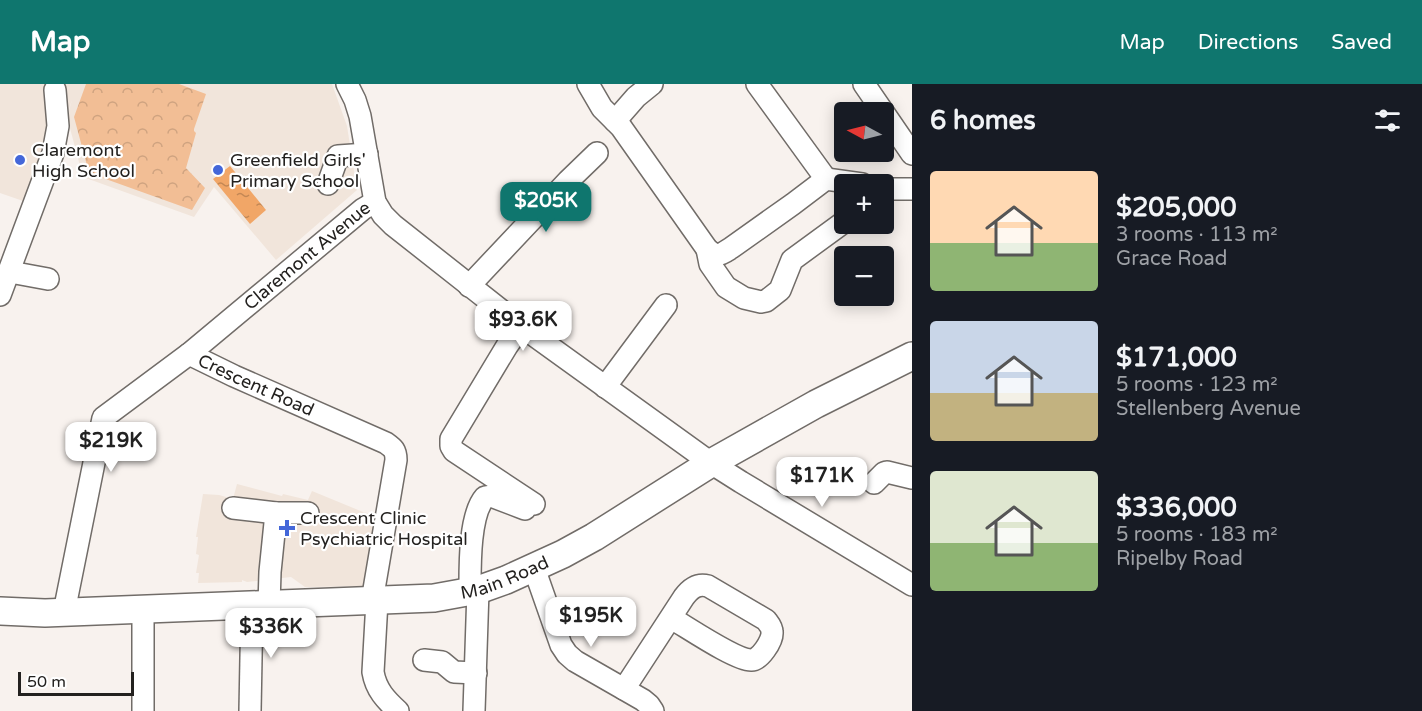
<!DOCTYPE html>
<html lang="en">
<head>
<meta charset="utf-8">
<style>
	body { margin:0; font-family:"Varela Round",sans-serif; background:#242831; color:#f1f3f6; height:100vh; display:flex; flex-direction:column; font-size:22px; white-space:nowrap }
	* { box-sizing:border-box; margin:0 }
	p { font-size:20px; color:#9ea1a6 }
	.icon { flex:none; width:33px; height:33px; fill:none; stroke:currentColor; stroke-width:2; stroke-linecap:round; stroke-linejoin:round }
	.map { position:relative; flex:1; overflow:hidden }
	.sheet { display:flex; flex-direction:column; background:#171b24; width:510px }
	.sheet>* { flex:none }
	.needle { width:39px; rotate:277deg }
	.buttons { position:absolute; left:834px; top:18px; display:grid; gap:12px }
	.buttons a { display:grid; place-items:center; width:60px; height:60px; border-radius:6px; background:#171b24; box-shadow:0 3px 15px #0003; font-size:30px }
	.scale { position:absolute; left:18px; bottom:15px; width:116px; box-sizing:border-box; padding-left:6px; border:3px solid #23211f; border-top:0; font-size:16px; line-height:21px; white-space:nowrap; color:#23211f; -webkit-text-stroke:4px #fff; paint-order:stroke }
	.price { position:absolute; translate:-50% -51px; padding:0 14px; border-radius:12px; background:#fff; color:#222; font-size:20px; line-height:39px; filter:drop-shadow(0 2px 3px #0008) }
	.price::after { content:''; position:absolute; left:50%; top:36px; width:18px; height:14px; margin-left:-9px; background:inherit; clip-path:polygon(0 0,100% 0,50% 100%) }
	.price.on { background:#0f766e; color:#fff }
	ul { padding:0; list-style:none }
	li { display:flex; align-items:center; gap:18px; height:150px; padding:0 18px }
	li span { display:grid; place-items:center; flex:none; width:168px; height:120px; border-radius:6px; color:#555 }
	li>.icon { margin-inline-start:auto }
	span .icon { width:72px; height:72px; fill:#fffc; stroke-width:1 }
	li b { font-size:26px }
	h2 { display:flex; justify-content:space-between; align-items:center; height:72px; padding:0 18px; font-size:26px }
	header { display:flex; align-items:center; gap:36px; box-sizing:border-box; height:84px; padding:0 30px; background:#0f766e; color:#fff }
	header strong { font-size:28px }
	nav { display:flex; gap:33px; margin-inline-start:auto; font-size:21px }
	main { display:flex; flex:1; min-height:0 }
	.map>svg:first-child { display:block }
</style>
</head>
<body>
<header>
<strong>Map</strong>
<nav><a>Map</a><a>Directions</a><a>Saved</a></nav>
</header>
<main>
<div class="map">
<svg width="912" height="627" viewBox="0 0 912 627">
	<defs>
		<pattern id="park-crowns" width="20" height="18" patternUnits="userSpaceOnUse" patternTransform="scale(1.5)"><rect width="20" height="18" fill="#f2be95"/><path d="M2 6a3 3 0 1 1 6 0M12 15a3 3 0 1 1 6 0" fill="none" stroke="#cfa380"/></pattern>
		<pattern id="water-ripples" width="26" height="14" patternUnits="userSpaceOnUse" patternTransform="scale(1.5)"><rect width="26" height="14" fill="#f1a667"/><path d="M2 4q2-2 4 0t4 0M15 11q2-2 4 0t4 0" fill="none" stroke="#c38754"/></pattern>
	</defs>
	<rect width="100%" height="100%" fill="#f8f2ee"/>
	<path fill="#f1e5db" d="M0,0H332L347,42L357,106L276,176L214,103L194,133L83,93L67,33L72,16L63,42L26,118L0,109Z
		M237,400L282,412L283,410L308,416L312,407L363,428L376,431L366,502L305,503L291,493L247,498L242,496V498L198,499L199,489H196L199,471L196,470L198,453H196L203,410L219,411L233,415Z"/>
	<path fill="url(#park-crowns)" d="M86,0H179L206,10L194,45V47L196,49L186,84L205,104L192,126L89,89L74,33Z"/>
	<path fill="url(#water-ripples)" d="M230,82L266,126L250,140L213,95Z"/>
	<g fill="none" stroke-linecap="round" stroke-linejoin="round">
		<g stroke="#716c68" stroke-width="24">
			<g id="minor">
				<path d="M347,0L355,16L360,32L375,118L383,131L393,141L521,242L711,379L741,398L912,501"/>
				<path d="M588,0L602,24L621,43L707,165C717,174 720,171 731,164L793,120L826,95L862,100"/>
				<path d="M757,0L826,95"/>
				<path d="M864,0L912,70"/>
				<path d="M615,37L636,13L652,0"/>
				<path d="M328,100L338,72L367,70"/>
				<path d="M884,105H912"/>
				<path d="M707,165L710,180L726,203L744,214L761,218L766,217L780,206L792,176L844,138"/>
				<path d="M10,188L48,195"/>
				<path d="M469,202L568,97L597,69"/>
				<path d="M0,211L53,69L58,42L55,6"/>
				<path d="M521,242L507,262L451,355V362L454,367L534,420"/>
				<path id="s1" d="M189,270L234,292L386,359C393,364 396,366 396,376L372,517"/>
				<path d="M605,303L666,221"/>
				<path d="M874,399L884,389L887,388L912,394"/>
				<path d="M233,424L276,429H308"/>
				<path d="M534,484L561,561L567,570L575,577L643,616L649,621L653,627"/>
				<path d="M470,508C470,483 469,431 485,413L491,412L525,425"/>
				<path d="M377,517L373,588C376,606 386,616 398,627"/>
				<path d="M269,521L270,488L276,429"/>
				<path id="s2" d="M64,528L103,334L189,270L363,125L375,118"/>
				<path d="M424,576L442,578L454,588L476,589"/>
				<path d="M624,605L684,513C690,505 697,499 708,502L766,536C769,540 772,543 772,548C773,557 759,577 751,576C735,576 687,543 671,534"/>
				<path d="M143,627V525"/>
				<path d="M250,627L252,521"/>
				<path d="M474,627L478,506"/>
			</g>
		</g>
		<g stroke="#716c68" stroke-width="30">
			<g id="major">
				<path id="s3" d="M0,527L45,529L434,514L478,506L506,496L563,470L594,453L711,379L816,320L912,272"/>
			</g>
		</g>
		<use href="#minor" stroke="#fff" stroke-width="21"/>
		<use href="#major" stroke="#fff" stroke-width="27"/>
	</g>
	<g fill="#4467d9" stroke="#fff" stroke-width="2">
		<circle cx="20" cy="76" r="6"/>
		<circle cx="218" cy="86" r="6"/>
		<path d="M284 435h6v6h6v6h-6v6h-6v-6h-6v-6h6z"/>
	</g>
	<g text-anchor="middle" stroke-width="4.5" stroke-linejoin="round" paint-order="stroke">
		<g font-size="18" fill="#23211f" stroke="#fff" text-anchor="start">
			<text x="32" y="72">Claremont<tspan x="32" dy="21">High School</tspan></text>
			<text x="230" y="82">Greenfield Girls'<tspan x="230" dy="21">Primary School</tspan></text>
			<text x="300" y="440">Crescent Clinic<tspan x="300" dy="21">Psychiatric Hospital</tspan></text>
		</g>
		<g font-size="18" fill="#23211f" stroke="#fff">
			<text dy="6" stroke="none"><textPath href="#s2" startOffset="459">Claremont Avenue</textPath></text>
			<text dy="6" stroke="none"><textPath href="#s1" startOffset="74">Crescent Road</textPath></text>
			<text dy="6" stroke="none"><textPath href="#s3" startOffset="508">Main Road</textPath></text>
		</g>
	</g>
</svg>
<div class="buttons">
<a><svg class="needle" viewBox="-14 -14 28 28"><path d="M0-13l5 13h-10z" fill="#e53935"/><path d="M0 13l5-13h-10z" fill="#9ea1a6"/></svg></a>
<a>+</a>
<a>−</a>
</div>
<div class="scale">50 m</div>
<b class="price on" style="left:546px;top:149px">$205K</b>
<b class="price" style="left:523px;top:268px">$93.6K</b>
<b class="price" style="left:111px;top:389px">$219K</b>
<b class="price" style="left:822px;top:424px">$171K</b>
<b class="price" style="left:591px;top:564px">$195K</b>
<b class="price" style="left:271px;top:575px">$336K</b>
</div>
<section class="sheet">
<h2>6 homes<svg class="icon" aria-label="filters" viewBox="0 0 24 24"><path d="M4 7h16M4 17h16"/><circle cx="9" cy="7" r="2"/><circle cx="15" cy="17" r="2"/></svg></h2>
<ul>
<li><span style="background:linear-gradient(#ffd9b3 60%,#8fb573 0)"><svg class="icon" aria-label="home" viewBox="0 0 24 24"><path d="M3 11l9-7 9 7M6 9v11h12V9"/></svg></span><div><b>$205,000</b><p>3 rooms · 113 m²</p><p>Grace Road</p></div></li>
<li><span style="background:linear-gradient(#c9d6e8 60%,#c2b280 0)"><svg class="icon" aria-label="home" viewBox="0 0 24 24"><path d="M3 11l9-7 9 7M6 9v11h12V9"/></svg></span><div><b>$171,000</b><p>5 rooms · 123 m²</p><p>Stellenberg Avenue</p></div></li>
<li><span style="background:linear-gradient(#dfe7d0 60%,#8fb573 0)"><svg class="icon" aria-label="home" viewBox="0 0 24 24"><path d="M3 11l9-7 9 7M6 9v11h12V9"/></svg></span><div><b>$336,000</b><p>5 rooms · 183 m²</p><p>Ripelby Road</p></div></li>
</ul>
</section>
</main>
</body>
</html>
